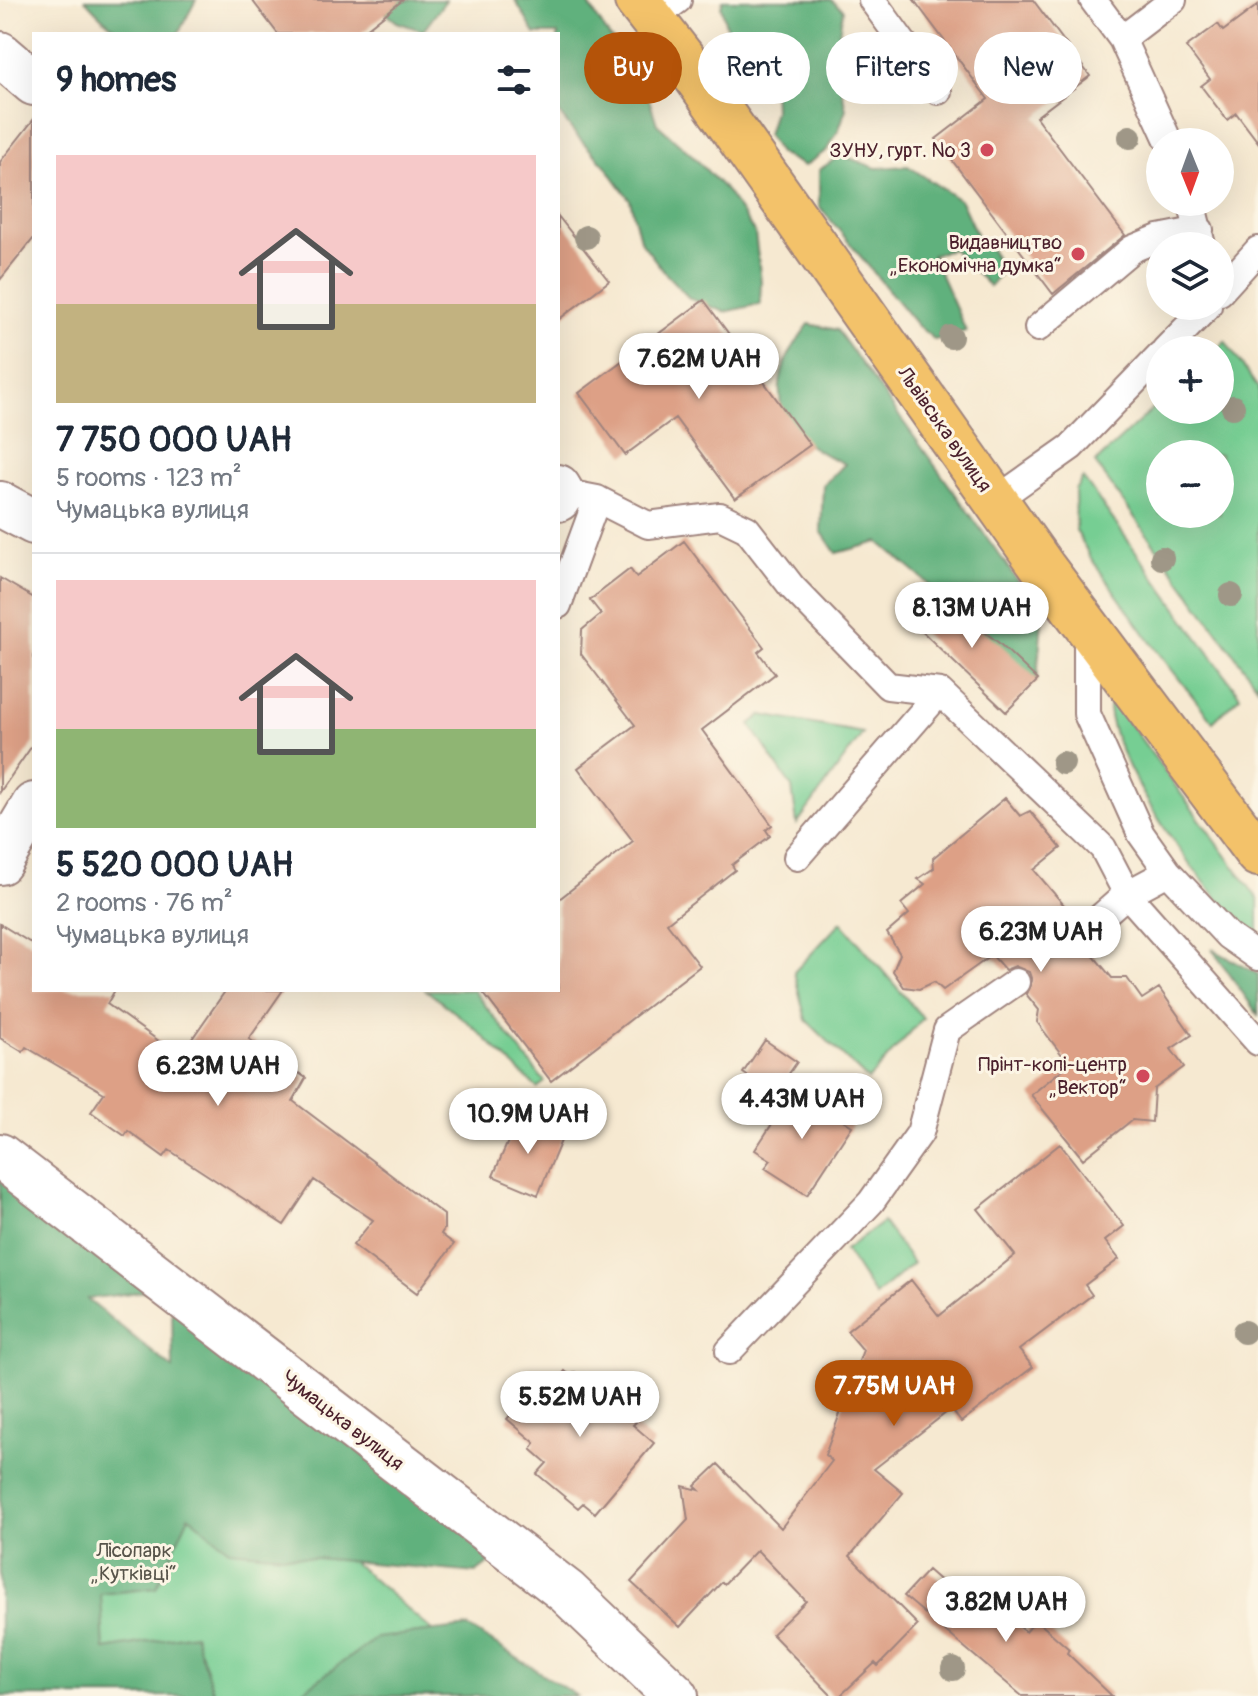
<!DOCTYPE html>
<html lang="en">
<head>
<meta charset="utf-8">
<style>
	body { margin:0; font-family:Pangolin,sans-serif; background:#f6f6f7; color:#1f2937; height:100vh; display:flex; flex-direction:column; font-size:30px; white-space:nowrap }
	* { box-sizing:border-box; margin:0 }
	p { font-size:26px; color:#747a83 }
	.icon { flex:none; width:44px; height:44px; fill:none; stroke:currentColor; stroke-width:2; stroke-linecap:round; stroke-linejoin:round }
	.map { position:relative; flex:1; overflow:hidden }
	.side { position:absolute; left:32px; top:32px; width:528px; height:960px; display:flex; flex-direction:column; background:#fff; border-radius:0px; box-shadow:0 8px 32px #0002 }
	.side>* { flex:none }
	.top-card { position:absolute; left:584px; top:32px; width:554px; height:72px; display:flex; gap:16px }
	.needle { width:52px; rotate:179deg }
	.buttons { position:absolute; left:1146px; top:128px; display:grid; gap:16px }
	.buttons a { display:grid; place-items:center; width:88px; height:88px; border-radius:50%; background:#fff; box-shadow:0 8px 32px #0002; font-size:40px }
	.price { position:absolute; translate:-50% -68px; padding:0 18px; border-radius:28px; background:#fff; color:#222; font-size:26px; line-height:52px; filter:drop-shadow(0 2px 4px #0008) }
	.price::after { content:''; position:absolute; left:50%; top:48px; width:24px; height:18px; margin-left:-12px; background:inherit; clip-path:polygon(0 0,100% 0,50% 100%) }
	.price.active { background:#b45309; color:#fff }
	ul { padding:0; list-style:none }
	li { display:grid; align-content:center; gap:16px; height:424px; padding:0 24px }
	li+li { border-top:2px solid #e0e1e3 }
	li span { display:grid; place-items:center; height:248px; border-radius:0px; color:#555 }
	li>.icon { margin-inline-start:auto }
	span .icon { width:144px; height:144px; fill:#fffc; stroke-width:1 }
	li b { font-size:34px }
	h2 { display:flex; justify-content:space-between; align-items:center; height:96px; padding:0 24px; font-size:34px }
	.chip { padding:0 28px; border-radius:36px; background:#fff; box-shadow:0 8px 32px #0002; font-size:28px; line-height:72px }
	.chip.active { background:#b45309; color:#fff }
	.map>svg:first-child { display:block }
</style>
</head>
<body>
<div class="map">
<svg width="1258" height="1696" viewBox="0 0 1258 1696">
	<rect width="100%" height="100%" fill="#fcf5e5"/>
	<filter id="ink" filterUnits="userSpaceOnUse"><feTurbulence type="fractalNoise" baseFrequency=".0125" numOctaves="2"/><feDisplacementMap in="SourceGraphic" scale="16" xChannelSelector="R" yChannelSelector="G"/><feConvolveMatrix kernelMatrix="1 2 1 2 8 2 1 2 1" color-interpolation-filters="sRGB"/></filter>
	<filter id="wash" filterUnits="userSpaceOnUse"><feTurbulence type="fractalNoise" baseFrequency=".006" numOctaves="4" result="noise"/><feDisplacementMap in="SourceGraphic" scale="32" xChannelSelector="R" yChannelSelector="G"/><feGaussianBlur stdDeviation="1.8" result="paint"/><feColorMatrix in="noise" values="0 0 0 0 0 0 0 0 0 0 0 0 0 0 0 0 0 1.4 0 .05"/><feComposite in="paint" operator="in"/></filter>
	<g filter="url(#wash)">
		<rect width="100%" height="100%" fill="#f6e9d1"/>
		<path fill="#76ce93" stroke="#60765f" stroke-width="2" fill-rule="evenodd" d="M1225,341L1258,388V687L1095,463L1160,402V410H1220V350H1216ZM1220,454V514H1160V454Z
			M1083,478L1240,696L1213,722L1154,647L1090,557L1076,530L1075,490Z
			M1114,702L1258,899V937C1211,905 1110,762 1109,706Z
			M762,715L863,733L797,824L792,788L750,724Z
			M841,922L923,1018L868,1080L806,1020L794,972Z
			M426,990H473L545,1082L537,1088L470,1024Z
			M883,1222L913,1263L875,1296L845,1250Z
			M0,1295L339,1550L508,1696H0Z"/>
		<path fill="#60b17d" stroke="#556854" stroke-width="2" d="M85,0H196L178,34C125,34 122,42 85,0Z
			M370,0H446L423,31L397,22Z
			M515,0H586L608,35L641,74L657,124L693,156L727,192L755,233L761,282L760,304L725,312L690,299L665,273L640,240L630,200L604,164L577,136L558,112V34H535Z
			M723,0H831L843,10L839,34L841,87L846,109L839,129L827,150L804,166L779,153L767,135L774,110L773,86L750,79L729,68L732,49L721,6Z
			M841,155L876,168L908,166L961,201L978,238L993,252L1001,271L990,287L953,249L932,255L966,331L935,340L917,325L819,206V170Z
			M809,324L837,330L1006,564L1042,619L1037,680L965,638L958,609L879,542L836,553L821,531L823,485L845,464L822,453L789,432C770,385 781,362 809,324Z
			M1212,949L1258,974V1015Z
			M0,1176L146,1291L87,1299L173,1369L172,1309L497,1557L476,1573L230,1550L189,1516L156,1588L101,1594L104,1649L194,1634L215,1696H0Z
			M468,1627L577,1696H296L376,1638Z"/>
		<g id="blocks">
			<path fill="#dda086" d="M252,0H403L360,34H278Z
				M914,0H1033L1090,76L1036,117L1125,235L1053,294L936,139L988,99Z
				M1258,5V142L1236,113L1227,120L1201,86L1210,79L1186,47L1218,24L1223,31Z
				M34,119V238L0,280V162Z
				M558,216L609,281L558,320Z
				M704,300L810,445L735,499L675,418L625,455L579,393Z
				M684,541L764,647L758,652L775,674L702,730L772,825L766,830L770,836L732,865L735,870L667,923L700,966L551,1081L481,990H558V900L633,841L578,768L635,725L581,654L582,630L601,614L590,600L630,569L636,577Z
				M0,578L34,598V743L0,792Z
				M927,588L999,643L1038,680L1006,712L906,616Z
				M1005,798L1020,816L1030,811L1061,848L1034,870L1075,918L1063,933L1066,947L1074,952L1088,949L1112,978H1127L1142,999L1159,988L1192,1035L1171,1049L1184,1067L1154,1089L1152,1122L1132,1120L1083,1159L1031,1095L1069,1064L1037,1022L1039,1010L1026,994L1032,981L1029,972L1015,966L1005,970L992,955L943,990L934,982L919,989L904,987L893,971L900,954L887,933L909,914L901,904L925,884L918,879L934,868L933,858Z
				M0,924L34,945V990H115L107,1004L180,1056L226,990H283L249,1039L306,1078L293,1101L444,1215V1229L441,1234L454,1244L417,1293L353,1245L373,1220L314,1180L284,1225L169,1150L164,1157L128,1131L125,1136L91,1112L104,1093L26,1047L23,1052L0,1038Z
				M765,1040L797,1062L775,1094L743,1073Z
				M795,1089L852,1126L807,1195L765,1168L771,1160L755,1150Z
				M519,1116L563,1136L538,1195L493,1176Z
				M1060,1144L1124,1226L1105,1241L1119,1259L1085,1285L1092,1295L1019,1350L1033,1367L961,1422L951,1409L874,1469L903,1493L850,1556L918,1625L878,1666L875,1663L840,1696H832L772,1634L806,1601L757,1550L724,1584L722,1582L680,1627L631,1582L688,1520L683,1486L699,1490L695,1486L718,1464L781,1528L832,1461L825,1455L863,1350L847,1331L911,1280L939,1316L1015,1255L978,1209Z
				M565,1371L571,1376L575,1372L636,1422L633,1425L654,1443L595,1513L583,1503L578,1508L537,1474L547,1463L531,1449L535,1443L507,1419L543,1377L553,1386Z
				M928,1570L976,1612L987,1599L1026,1632L1036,1620L1069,1649L1067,1653L1112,1696H1022L904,1596Z"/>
		</g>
	</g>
	<g filter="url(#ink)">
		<use href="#blocks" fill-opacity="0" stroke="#a0847e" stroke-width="2"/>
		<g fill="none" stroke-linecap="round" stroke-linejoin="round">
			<g stroke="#a0847e" stroke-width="30">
				<path id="service" d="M872,0L938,91
					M1093,0L1122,39L1169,142
					M652,19L678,0
					M1122,39L1173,0
					M1191,202L1202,245
					M1220,292L1258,250
					M1038,328L1132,249L1159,238L1200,230
					M1165,350L1208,306
					M561,492L597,499L648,525L720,516L747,529L792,587L888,686L940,692L1103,848L1127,894L1258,1042
					M996,500L1071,447L1160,355
					M558,605L597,499
					M797,857L940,692
					M1168,872L1228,936L1258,957
					M1078,937L1127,894L1168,872L1141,834L1087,714V630
					M729,1351L871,1202L920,1133L947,1030L1016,982"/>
			</g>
			<g stroke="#a0847e" stroke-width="48">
				<path id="minor" d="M0,54L34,83
					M558,487L561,492L558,499
					M0,504L34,522
					M0,862L34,805
					M0,1156L567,1592L676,1696"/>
			</g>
			<g stroke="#a0847e" stroke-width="48">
				<path id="primary" d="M637,0L687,64L1044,569L1258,854"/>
			</g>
			<use href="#service" stroke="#fff" stroke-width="26"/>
			<use href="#minor" stroke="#fff" stroke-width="44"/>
			<use href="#primary" stroke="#f3c26a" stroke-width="44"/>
		</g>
		<g fill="#9f9787">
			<circle cx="1130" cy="137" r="12"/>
			<circle cx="586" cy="237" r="12"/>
			<circle cx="951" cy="337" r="12"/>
			<circle cx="1233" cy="407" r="12"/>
			<circle cx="1162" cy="558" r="12"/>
			<circle cx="1231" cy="595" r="12"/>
			<circle cx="1063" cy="763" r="12"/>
			<circle cx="1244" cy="1332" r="12"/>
			<circle cx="953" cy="1669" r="12"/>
		</g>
	</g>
	<g fill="#d1495b" stroke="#fcf5e5" stroke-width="3">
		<circle cx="987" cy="150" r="8"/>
		<circle cx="1078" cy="254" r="8"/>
		<circle cx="1143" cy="1076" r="8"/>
	</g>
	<g text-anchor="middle" stroke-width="6" stroke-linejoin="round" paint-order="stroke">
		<g font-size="20" fill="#4a1f2b" stroke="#fcf5e5" text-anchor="end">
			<text x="971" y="157">ЗУНУ, гурт. № 3</text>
			<text x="1062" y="249">Видавництво<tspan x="1062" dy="23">„Економічна думка“</tspan></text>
			<text x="1127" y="1071">Прінт-копі-центр<tspan x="1127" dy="23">„Вектор“</tspan></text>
		</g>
		<g font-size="20" fill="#4a1f2b" stroke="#fcf5e5">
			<text transform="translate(945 429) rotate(55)" y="7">Львівська вулиця</text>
			<text transform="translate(343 1420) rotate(38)" y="7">Чумацька вулиця</text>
		</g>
		<g font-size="20" fill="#57544a" stroke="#fcf5e5">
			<text x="134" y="1557">Лісопарк<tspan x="134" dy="23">„Кутківці“</tspan></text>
		</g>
	</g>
</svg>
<div class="buttons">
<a><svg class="needle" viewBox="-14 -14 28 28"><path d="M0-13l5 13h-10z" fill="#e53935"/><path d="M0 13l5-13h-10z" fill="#747a83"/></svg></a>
<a><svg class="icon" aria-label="layers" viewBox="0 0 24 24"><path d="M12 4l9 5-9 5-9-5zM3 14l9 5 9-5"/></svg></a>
<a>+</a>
<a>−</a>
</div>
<b class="price" style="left:699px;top:401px">7.62M UAH</b>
<b class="price" style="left:972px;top:650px">8.13M UAH</b>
<b class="price" style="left:1041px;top:974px">6.23M UAH</b>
<b class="price" style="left:218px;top:1108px">6.23M UAH</b>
<b class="price" style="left:802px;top:1141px">4.43M UAH</b>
<b class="price" style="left:528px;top:1156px">10.9M UAH</b>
<b class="price active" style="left:894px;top:1428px">7.75M UAH</b>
<b class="price" style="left:580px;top:1439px">5.52M UAH</b>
<b class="price" style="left:1006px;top:1644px">3.82M UAH</b>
<div class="top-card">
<a class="chip active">Buy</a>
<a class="chip">Rent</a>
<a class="chip">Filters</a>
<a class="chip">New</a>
</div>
<section class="side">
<h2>9 homes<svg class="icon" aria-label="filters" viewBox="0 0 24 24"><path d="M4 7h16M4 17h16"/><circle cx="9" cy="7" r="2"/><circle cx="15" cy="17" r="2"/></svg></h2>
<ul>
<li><span style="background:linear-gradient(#f6c9c9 60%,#c2b280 0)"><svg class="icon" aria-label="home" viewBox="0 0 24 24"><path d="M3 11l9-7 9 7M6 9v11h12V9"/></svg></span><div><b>7 750 000 UAH</b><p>5 rooms · 123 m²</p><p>Чумацька вулиця</p></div></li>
<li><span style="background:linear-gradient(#f6c9c9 60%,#8fb573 0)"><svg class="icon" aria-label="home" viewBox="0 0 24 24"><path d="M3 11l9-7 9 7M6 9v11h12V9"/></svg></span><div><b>5 520 000 UAH</b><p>2 rooms · 76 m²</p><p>Чумацька вулиця</p></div></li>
</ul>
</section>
</div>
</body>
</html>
